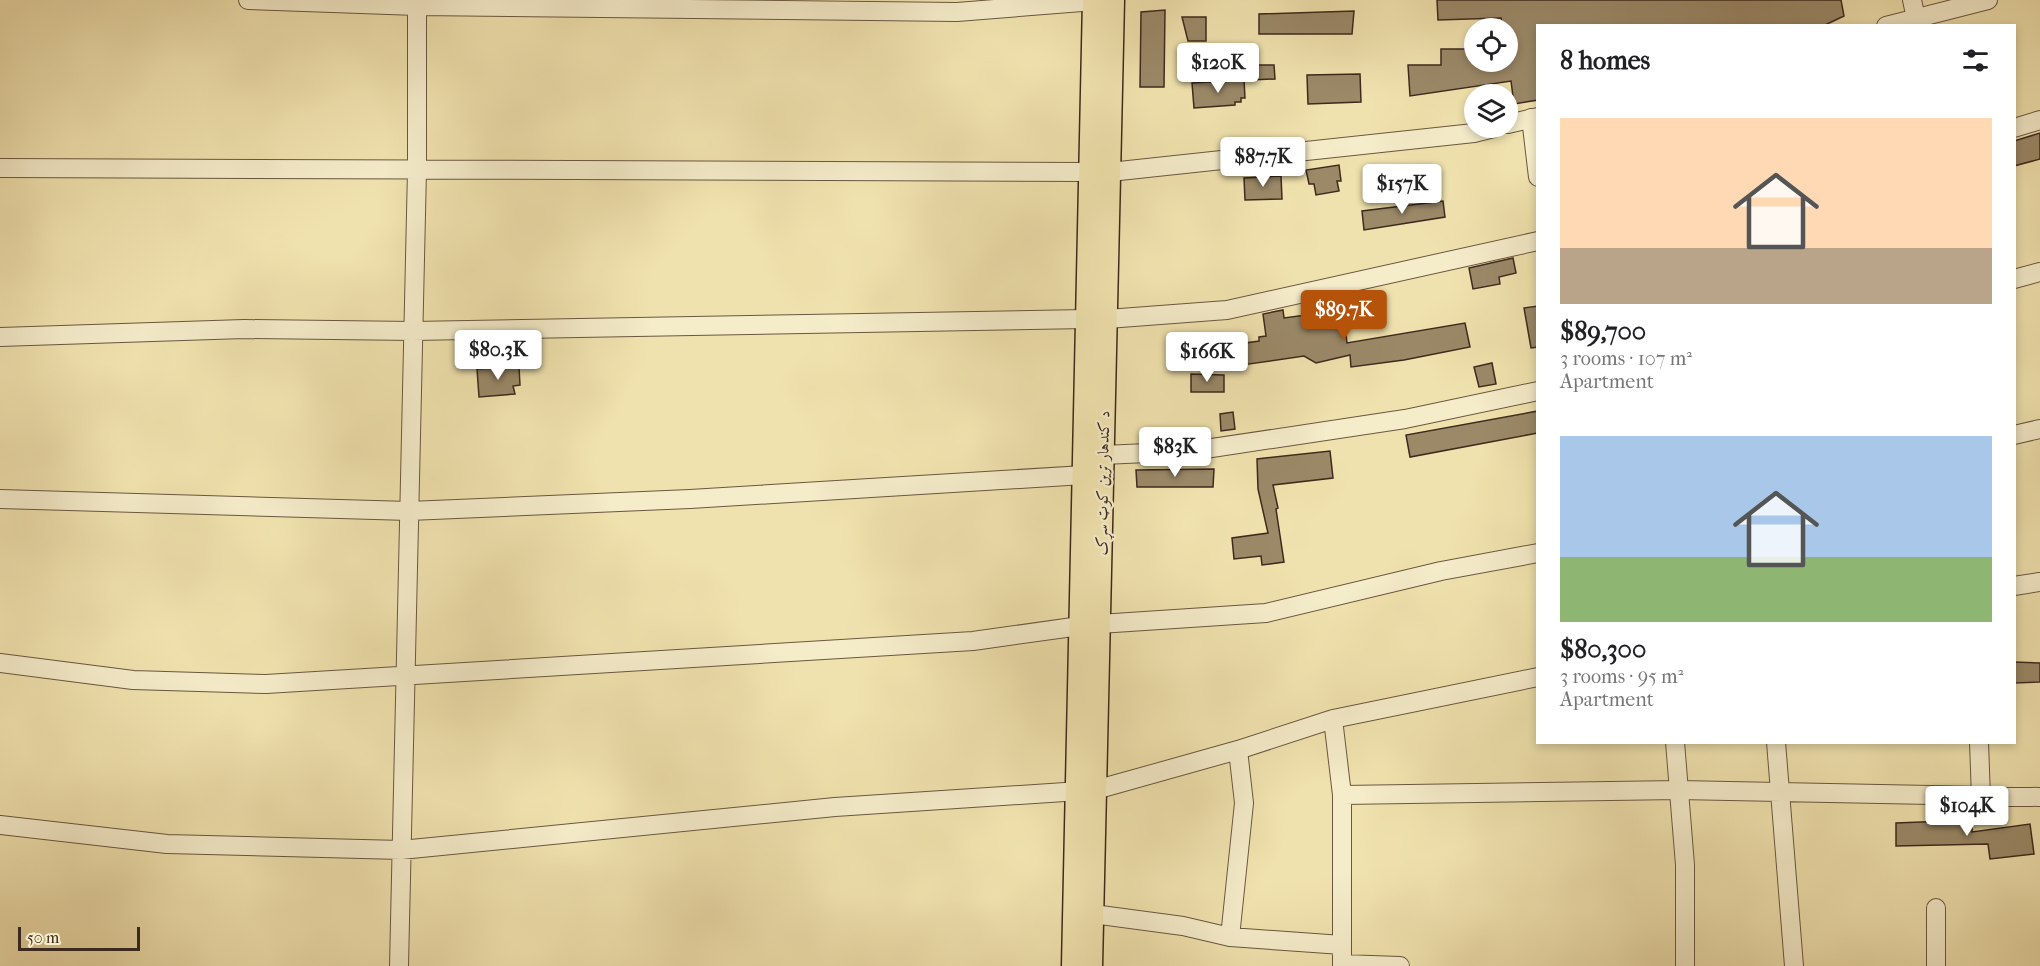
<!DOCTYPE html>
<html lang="en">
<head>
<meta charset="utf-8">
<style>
	body { margin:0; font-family:"IM FELL French Canon",Amiri,serif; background:#f2f2f2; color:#202124; height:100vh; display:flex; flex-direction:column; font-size:22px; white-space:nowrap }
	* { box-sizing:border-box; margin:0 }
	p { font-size:20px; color:#757577 }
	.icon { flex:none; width:33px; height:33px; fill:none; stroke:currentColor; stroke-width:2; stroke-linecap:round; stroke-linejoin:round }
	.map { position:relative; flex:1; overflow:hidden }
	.sheet { position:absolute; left:1536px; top:24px; width:480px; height:720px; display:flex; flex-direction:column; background:#fff; border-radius:0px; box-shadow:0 3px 9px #0003 }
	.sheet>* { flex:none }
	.controls { position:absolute; left:1464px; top:18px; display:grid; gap:12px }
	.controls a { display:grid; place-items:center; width:54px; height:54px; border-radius:50%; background:#fff; box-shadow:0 3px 9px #0003; font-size:30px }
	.scale { position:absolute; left:18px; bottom:15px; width:122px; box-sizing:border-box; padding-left:6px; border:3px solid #3e291d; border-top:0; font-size:16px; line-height:21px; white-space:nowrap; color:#3e291d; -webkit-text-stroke:4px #f5ecca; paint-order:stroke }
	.price { position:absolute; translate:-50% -51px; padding:0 14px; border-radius:6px; background:#fff; color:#222; font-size:20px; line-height:39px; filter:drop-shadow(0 2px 3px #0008) }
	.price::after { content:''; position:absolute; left:50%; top:36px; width:18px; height:14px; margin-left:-9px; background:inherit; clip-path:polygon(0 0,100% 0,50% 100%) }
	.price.selected { background:#b45309; color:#fff }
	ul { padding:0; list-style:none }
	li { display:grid; align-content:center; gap:12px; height:318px; padding:0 24px }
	li span { display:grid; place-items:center; height:186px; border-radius:0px; color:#555 }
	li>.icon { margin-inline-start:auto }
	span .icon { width:108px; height:108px; fill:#fffc; stroke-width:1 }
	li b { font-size:26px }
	h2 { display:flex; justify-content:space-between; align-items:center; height:72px; padding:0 24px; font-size:26px }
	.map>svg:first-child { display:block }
</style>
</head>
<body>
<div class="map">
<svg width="2040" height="966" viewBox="0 0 2040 966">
	<rect width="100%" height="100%" fill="#f0e2ae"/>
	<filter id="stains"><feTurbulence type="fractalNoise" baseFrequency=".00333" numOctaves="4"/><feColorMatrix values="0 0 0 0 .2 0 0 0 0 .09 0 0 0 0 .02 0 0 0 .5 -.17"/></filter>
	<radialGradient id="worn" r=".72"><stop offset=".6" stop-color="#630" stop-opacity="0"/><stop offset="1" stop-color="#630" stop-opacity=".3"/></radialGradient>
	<path fill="#9b8968" stroke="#3e291d" stroke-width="1.5" d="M1437,0H1841L1844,16L1823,26H1538V100L1514,104L1511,81L1410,96L1408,65H1441V49H1474V62H1508V28H1503L1501,18L1438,20Z
		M1165,10L1164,87H1140L1141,12Z
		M1354,11L1352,34H1259V14Z
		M1182,17H1206V41H1188Z
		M1249,65H1274L1275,79L1250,80Z
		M1360,74L1361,102L1308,104L1307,75Z
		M1244,80L1245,98H1241V102H1235V105L1194,108L1192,83Z
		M2040,133V159L2014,166V141Z
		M1339,165L1341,181H1337L1339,191L1316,195L1314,184H1309L1306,170Z
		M1281,176L1282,199L1245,200L1244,178Z
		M1443,201L1445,217L1364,230L1362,211Z
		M1513,258L1516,273L1499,277L1500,284L1473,289L1469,268Z
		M1538,306V347L1531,348L1524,308Z
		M1283,310L1284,318L1343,310L1347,343L1465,323L1470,347L1404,360L1351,367L1350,355L1316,363L1304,356L1242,365L1239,344L1259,341V337L1266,336L1263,314Z
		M1492,363L1496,384L1479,387L1474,367Z
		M519,367L520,385L513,386L515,394L479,397L477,369Z
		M1191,374L1224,375V392H1191Z
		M1538,411V433L1410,457L1406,435Z
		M1233,412L1235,429L1221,431L1220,414Z
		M1330,451L1333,478L1273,485L1278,508L1276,509L1284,562L1262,565L1261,556L1234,559L1232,538L1268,533L1258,489L1257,459Z
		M1214,469L1213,487H1137L1136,470Z
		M2014,662L2040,663V682L2014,683Z
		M1972,820V832L2030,824L2034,854L1990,859L1988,844L1896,846V823Z"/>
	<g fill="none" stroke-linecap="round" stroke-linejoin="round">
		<g stroke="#6a5741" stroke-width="20">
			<path id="minor" d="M248,0L417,6L957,12L1107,0
				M1912,0L1916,19
				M1886,26L1988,0
				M1531,118L1538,177
				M1508,124L1538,117
				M2014,128L2040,120
				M0,168L1090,172
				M1110,172L1474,133L1494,128
				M2014,279L2040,272
				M1107,319L1227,310L1538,241
				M0,337L244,329L413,331L1087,319
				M2014,435L2040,429
				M1103,455L1192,451L1405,419L1538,391
				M0,499L409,511L690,499L1084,475
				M2014,586L2040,582
				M1099,624L1266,613L1441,571L1538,553
				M0,663L133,680L266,684L973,641L1080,626
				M1333,719L1342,795V966
				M1675,742L1685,865V966
				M1776,742L1794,966
				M1979,742L1981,798
				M1342,795L1679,790L2040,797
				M0,825L167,844L401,850L835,807L1095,790L1238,750L1333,719L1538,677
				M1093,914L1183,926L1230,937L1342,945
				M1230,937L1244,803L1238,750
				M1342,964L1400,966
				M399,966L417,170V0
				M1936,966V908"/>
		</g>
		<g stroke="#3e291d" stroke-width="25">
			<path id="major" d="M1073,966L1094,0
				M1091,966L1113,0"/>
		</g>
		<use href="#minor" stroke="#f5ecca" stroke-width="18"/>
		<use href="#major" stroke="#f0e2ae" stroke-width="22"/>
	</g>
	<g text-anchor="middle" stroke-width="4.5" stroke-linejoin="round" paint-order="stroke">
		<g font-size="16" fill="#3e291d" stroke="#f5ecca">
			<text transform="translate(1102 483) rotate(-89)" y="6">د کندهار ترين کوټ سړک</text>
		</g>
	</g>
	<rect width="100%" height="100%" filter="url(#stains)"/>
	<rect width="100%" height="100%" fill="url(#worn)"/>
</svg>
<div class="controls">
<a><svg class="icon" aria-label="locate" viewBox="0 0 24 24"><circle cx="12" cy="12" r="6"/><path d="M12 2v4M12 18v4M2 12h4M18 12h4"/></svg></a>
<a><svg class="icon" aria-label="layers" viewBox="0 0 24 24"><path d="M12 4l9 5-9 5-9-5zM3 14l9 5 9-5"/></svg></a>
</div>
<div class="scale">50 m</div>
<b class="price" style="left:1218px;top:94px">$120K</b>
<b class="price" style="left:1263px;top:188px">$87.7K</b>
<b class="price" style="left:1402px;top:215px">$157K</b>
<b class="price selected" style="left:1344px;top:341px">$89.7K</b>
<b class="price" style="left:498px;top:381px">$80.3K</b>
<b class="price" style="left:1207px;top:383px">$166K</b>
<b class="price" style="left:1175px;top:478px">$83K</b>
<b class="price" style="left:1967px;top:837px">$104K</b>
<section class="sheet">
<h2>8 homes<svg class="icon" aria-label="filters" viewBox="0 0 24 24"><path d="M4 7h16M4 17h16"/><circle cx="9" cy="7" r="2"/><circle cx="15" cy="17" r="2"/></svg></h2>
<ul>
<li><span style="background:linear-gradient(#ffd9b3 70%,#b9a48a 0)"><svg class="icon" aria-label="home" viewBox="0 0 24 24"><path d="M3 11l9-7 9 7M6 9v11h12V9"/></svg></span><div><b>$89,700</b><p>3 rooms · 107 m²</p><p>Apartment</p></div></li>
<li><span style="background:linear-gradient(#a9c7e8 65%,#8fb573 0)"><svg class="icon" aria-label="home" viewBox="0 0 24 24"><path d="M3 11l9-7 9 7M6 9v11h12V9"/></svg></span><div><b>$80,300</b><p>3 rooms · 95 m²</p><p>Apartment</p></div></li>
</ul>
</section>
</div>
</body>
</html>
